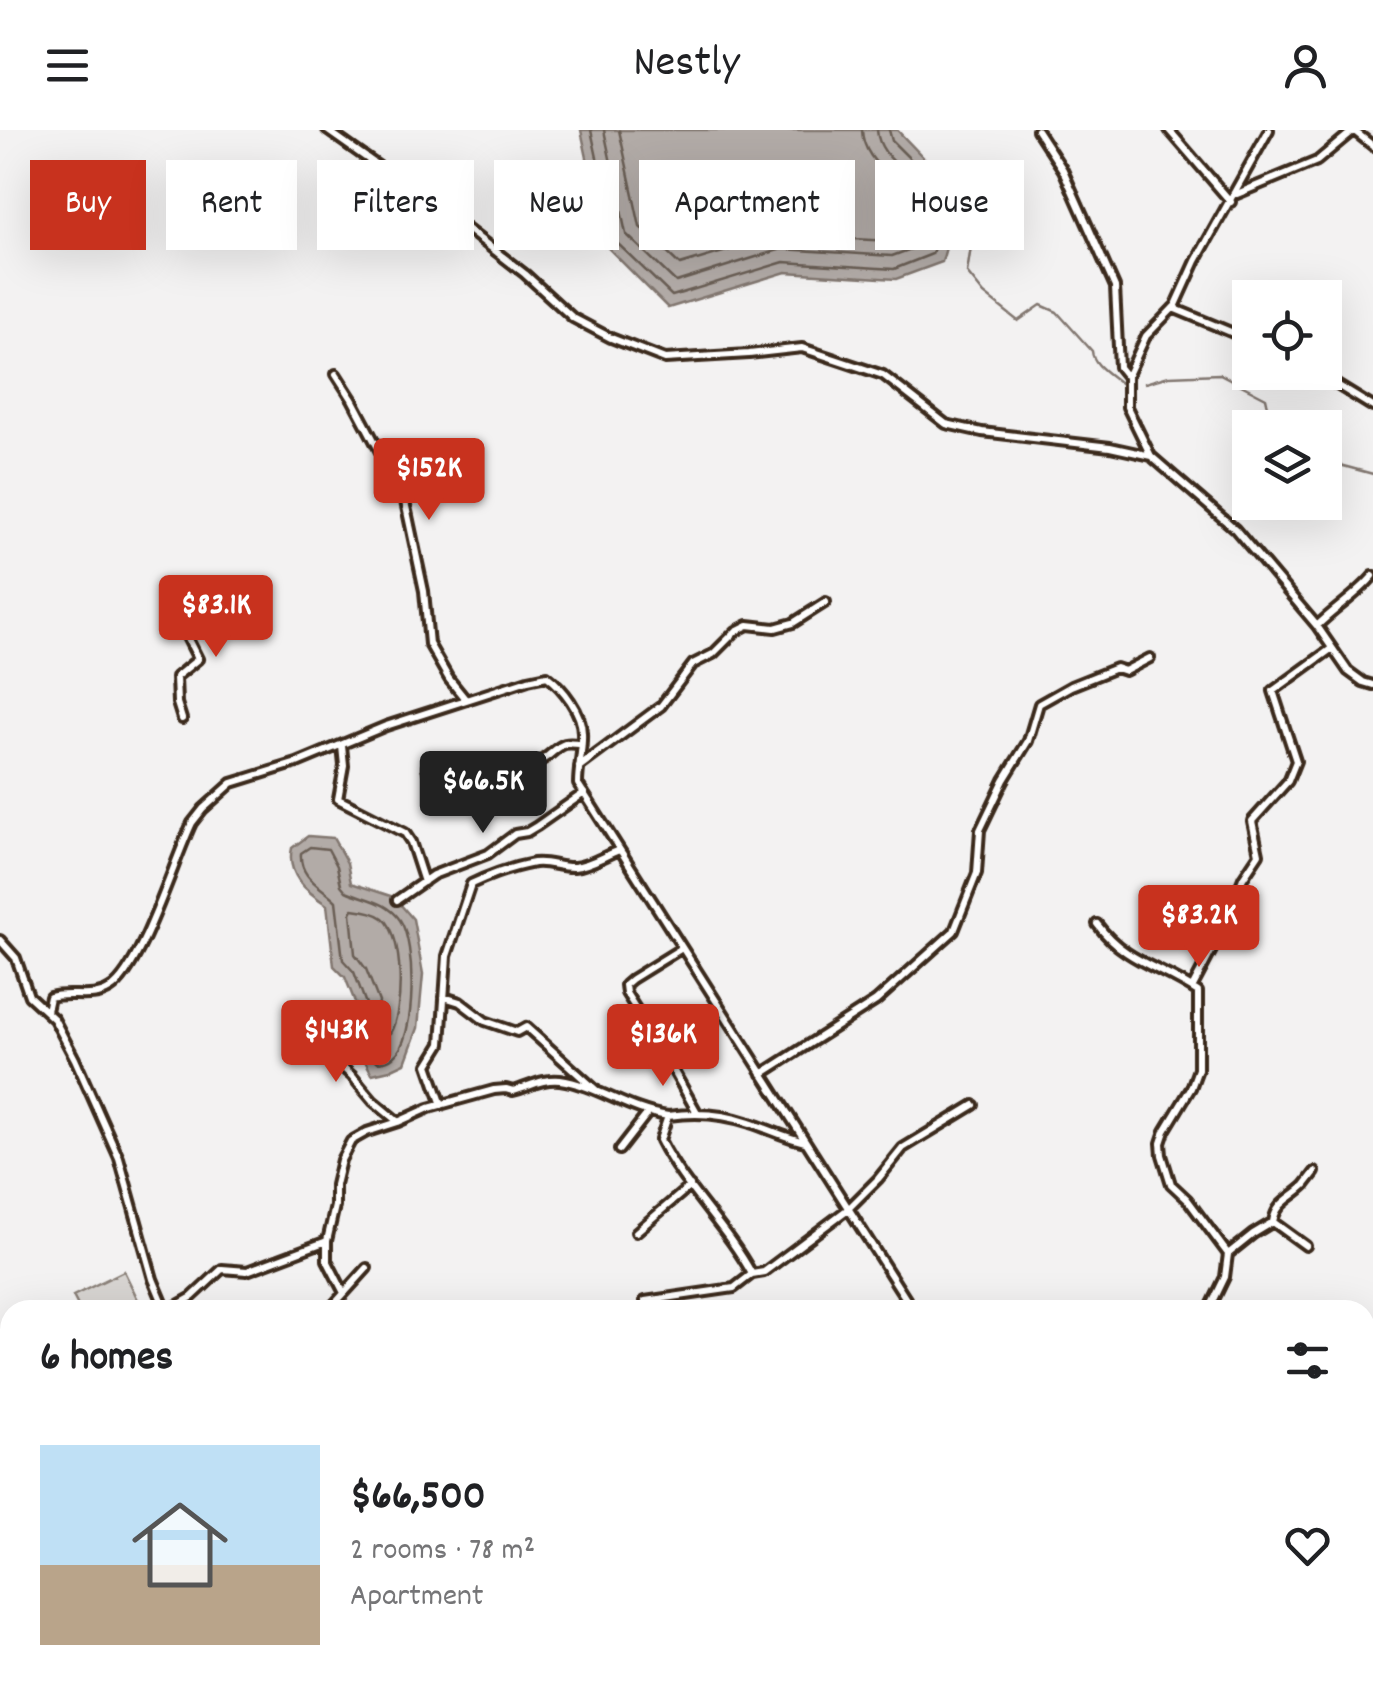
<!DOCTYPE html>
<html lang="en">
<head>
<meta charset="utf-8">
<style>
	body { margin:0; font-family:Dekko,sans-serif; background:#f2f2f2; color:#202124; height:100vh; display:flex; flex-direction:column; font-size:38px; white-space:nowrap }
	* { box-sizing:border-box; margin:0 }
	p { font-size:32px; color:#757577 }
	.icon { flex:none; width:55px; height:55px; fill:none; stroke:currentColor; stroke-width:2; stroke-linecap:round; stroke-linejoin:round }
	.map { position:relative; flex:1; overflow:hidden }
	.drawer { position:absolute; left:0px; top:1170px; width:1375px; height:392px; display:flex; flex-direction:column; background:#fff; border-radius:30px 30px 0 0; box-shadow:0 10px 40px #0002 }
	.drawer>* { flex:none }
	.hud { position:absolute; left:30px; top:30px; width:1315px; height:90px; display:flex; gap:20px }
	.controls { position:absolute; left:1232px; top:150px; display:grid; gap:20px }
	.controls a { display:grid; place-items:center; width:110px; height:110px; border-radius:0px; background:#fff; box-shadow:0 10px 40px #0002; font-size:50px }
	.price { position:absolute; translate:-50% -85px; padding:0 22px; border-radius:10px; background:#c8321e; color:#fff; font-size:32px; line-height:65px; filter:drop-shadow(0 2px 5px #0008) }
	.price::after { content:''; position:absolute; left:50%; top:60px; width:30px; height:22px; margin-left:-15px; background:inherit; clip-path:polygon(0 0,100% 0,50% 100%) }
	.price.on { background:#222; color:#fff }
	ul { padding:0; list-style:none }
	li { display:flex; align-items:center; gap:30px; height:250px; padding:0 40px }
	li span { display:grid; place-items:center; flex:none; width:280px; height:200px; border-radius:0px; color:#555 }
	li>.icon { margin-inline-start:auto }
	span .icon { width:120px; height:120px; fill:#fffc; stroke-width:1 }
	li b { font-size:42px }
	h2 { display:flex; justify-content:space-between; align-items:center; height:120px; padding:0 40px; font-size:42px }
	.pill { padding:0 35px; border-radius:0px; background:#fff; box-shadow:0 10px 40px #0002; font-size:35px; line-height:90px }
	.pill.on { background:#c8321e; color:#fff }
	header { display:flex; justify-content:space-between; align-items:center; height:130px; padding:0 40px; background:#fff; font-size:45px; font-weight:600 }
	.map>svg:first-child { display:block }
</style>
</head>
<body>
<header><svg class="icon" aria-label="menu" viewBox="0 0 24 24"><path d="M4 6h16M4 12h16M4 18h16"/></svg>Nestly<svg class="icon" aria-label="person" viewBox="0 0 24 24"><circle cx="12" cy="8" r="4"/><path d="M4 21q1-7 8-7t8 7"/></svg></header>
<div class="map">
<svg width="1373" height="1562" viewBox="0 0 1373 1562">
	<rect width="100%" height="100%" fill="#f3f2f2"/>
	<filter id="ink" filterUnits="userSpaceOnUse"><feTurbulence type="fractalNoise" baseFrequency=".01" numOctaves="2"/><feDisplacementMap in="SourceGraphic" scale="20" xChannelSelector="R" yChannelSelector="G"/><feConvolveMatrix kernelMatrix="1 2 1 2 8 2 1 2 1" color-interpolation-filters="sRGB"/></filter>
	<g filter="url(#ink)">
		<path fill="#e6e3e2" d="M10,1535V1552H369L368,1562H0V1538Z"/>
		<path fill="#d8d5d2" stroke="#8a8078" stroke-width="2.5" d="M124,1141L143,1180H80L73,1166Z"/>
		<path fill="#b2aba7" stroke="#827770" stroke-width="2.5" d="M581,0H897L940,45L954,88L942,132L896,149L786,142L668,178L606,116Z
			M308,706L333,708L347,733L351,753L394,767L413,789L423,844L418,898L405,933L390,940L372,944L363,927L367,914L349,891L357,877L345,847L334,836L327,775C306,761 286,745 292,718Z"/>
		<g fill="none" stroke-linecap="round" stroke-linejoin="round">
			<path stroke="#6b5e55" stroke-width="2.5" d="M591,0L615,111L672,166L784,132L894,139L932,124L943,89L932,51L892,11L889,0
				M604,0L626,104L676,152L782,119L892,126L922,115C951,47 880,44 877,0
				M619,0L640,97L680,135L780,105L890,111L910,104C929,58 863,44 862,0
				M310,717L328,719L337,736L341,755L346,761C366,770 387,771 400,790C416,813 417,909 393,927C388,931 385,931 378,932L374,928L376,911L362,890L366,874L354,842L343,830L336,771C321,756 299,748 301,723Z
				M353,779C362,780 375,782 383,788C404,805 404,882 390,903L385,902L377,890L379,872L366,839L355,824L351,783Z"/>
			<path stroke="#827770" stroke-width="2.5" d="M952,95L972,110L967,143L984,164L1018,191L1041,175L1057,182L1092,221C1093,235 1110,244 1120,253
				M1145,253L1169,246L1220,244L1266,268L1272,295L1280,298
				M1325,329L1336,334L1373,344"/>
			<path stroke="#978e88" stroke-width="20" d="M208,1552L218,1562
				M139,1562L167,1552"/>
			<g stroke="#3b2a1e" stroke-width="14">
				<path id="minor" d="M327,0L467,99L525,144L573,188L611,208L665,229L749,224L802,218L883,245L946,294L982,302L1110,317L1151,326
					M1037,0L1063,40L1115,157L1119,237L1127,247V277L1151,326L1235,399L1317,496L1348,541L1363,552L1373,555
					M1169,0L1231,72
					M1353,0L1373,16
					M1237,64L1317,31L1354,0
					M1173,178L1250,210
					M1316,242L1373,277
					M336,244L352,269L404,367L424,461L429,514L449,549L466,570
					M1127,247L1146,206L1176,175L1196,131L1269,0
					M180,462L176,466L178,489L198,529L176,547L177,573L182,589
					M1317,496C1335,478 1357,465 1373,446
					M342,616L344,636L338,669L405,703L411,712L424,752
					M427,637C430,651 438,661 452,664C490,673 516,648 545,628C551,624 558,616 565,614C570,613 575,614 581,614
					M579,637L661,576L693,534L713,524L736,501L748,495L775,498L793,493L826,472
					M397,770L433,745L488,724L515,704L527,702L537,696L584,663
					M1097,794C1125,832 1161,837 1198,862V939L1191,958L1165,1001L1161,1013L1162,1025L1171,1054L1187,1069L1228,1124L1225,1147L1209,1180
					M0,810L16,828L29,866L54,889L75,929L119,1028L153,1149L166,1180
					M682,818L632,849L625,855L626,863L660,917L698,984
					M1192,858L1220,805L1243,748L1259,724L1252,691L1288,651L1296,631L1273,561L1331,519
					M444,867L460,872L485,891L517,902L526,897L596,960
					M47,881L50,867C70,861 91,871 110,859C141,840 174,730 192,693L203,679L232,653L297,633L386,596L528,550L547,546C563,558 582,582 582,603C583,619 578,637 578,654L913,1180
					M304,889L333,929L352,946L373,971L397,991
					M762,944L876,871L954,801L977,743L980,700L1004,650L1028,611L1039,574L1071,556L1116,538L1125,541L1150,528
					M442,975L428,935L441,914L447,826L471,754C490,745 512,737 534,733C547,731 561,738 574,737C590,736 605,725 620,720
					M805,1012C786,1008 769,999 750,993C724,984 695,982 668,986L660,1010C684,1058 726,1096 752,1144L764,1142L848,1079L878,1049L903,1018L974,975
					M619,1020L647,984
					M1273,1092C1276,1072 1292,1068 1305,1055C1308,1051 1312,1046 1315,1042
					M636,1102L690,1056
					M1228,1124L1253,1104L1273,1092L1306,1116
					M344,1163L327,1130V1111L335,1076V1055L341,1030L351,1011L367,1002L398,992L429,978L494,960L506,959L513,961C529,957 542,948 560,950C596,955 629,981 668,986
					M169,1180L192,1167L222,1139L247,1141L327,1111
					M329,1180L367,1138
					M647,1180L645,1171L734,1158L752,1144
					M896,1180L908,1173
					M640,1552L643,1562
					M1150,1552L1155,1562"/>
			</g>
			<g stroke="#3b2a1e" stroke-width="15">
				<path id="tertiary" d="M1363,1562L1373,1536"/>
			</g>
			<g stroke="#3b2a1e" stroke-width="16">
				<path id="secondary" d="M1365,1424L1373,1421
					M364,1552L365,1562
					M809,1552L850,1562
					M917,1562L949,1552"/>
			</g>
			<use href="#minor" stroke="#fff" stroke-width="6"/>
			<use href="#tertiary" stroke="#fff" stroke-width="8"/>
			<use href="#secondary" stroke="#fff" stroke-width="9"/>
		</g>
	</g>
</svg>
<div class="controls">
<a><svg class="icon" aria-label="locate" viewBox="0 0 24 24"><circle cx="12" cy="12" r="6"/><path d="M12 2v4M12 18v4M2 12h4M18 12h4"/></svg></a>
<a><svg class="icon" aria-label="layers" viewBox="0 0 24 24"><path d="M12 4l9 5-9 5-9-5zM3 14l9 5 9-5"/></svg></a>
</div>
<b class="price" style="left:429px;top:393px">$152K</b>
<b class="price" style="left:216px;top:530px">$83.1K</b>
<b class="price on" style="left:483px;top:706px">$66.5K</b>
<b class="price" style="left:1199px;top:840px">$83.2K</b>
<b class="price" style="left:336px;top:955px">$143K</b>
<b class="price" style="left:663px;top:959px">$136K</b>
<div class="hud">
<a class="pill on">Buy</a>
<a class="pill">Rent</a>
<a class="pill">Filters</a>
<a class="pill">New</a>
<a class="pill">Apartment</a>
<a class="pill">House</a>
</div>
<section class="drawer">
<h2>6 homes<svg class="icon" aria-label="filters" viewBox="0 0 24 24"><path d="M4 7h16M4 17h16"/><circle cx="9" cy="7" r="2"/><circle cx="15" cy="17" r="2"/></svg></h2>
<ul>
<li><span style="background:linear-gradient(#bfe0f5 60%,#b9a48a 0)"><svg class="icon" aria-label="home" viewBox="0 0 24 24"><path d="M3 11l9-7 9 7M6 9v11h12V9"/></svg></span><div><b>$66,500</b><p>2 rooms · 78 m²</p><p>Apartment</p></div><svg class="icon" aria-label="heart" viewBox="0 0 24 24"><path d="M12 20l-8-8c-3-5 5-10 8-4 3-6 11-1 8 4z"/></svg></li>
</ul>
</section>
</div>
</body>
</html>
